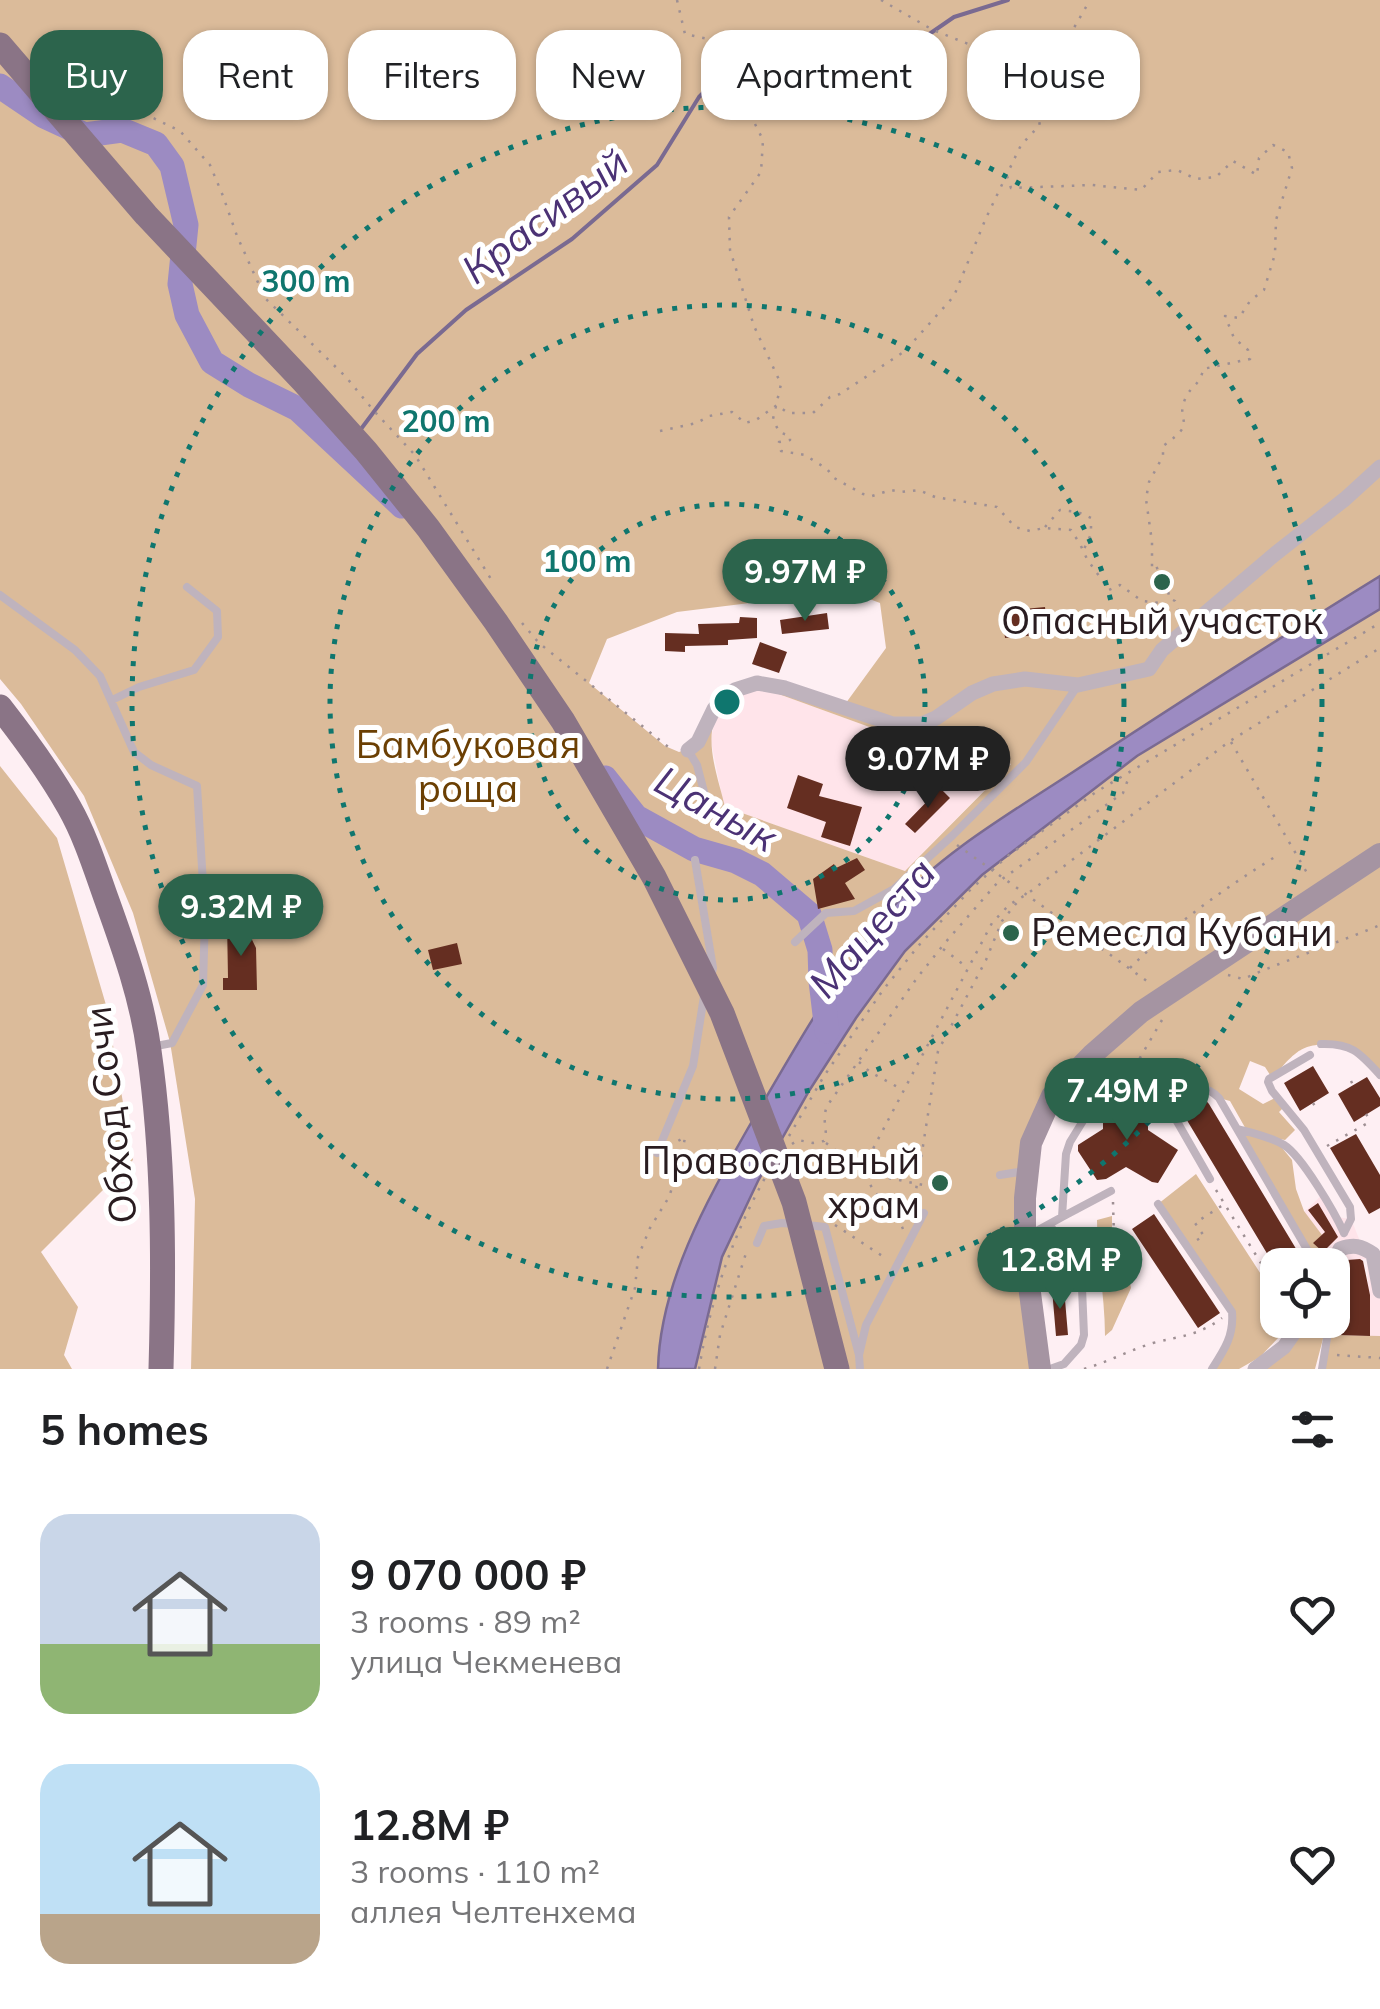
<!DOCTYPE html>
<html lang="en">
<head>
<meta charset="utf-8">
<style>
	body { margin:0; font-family:Mulish,sans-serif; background:#f6f6f6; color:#202124; height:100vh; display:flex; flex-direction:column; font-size:38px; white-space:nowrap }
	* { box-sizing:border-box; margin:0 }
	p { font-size:32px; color:#757577 }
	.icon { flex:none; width:55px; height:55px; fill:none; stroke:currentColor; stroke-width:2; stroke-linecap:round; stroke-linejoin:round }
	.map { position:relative; height:1369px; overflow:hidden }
	.drawer { display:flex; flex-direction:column; background:#fff; flex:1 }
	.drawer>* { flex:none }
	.top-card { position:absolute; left:30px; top:30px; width:1320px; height:90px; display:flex; gap:20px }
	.tools { position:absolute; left:1260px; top:1248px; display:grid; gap:20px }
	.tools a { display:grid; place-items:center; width:90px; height:90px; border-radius:20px; background:#fff; box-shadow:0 2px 8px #0004; font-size:50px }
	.price { position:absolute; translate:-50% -85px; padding:0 22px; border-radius:35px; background:#2c644c; color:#fff; font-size:32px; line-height:65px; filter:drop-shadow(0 2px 5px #0008) }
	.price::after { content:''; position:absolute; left:50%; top:60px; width:30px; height:22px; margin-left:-15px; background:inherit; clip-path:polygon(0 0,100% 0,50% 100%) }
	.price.on { background:#222; color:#fff }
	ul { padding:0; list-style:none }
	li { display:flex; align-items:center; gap:30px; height:250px; padding:0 40px }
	li span { display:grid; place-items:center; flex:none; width:280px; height:200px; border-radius:30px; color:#555 }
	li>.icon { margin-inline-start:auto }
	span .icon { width:120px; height:120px; fill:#fffc; stroke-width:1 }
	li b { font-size:42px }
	h2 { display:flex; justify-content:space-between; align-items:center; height:120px; padding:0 40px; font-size:42px }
	.tag { padding:0 35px; border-radius:30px; background:#fff; box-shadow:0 2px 8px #0004; font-size:35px; line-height:90px }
	.tag.on { background:#2c644c; color:#fff }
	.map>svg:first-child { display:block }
</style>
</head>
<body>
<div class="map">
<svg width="1380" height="1369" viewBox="0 0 1380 1369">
	<rect width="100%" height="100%" fill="#feeff3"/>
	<path fill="#ffe4ea" d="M762,688L919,745H959L1011,763L905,871L724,807L711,741L714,721L726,701Z
		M1322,1195L1337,1217L1351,1219L1362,1246L1380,1291V1336H1370L1367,1259L1336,1261L1313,1243L1304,1212Z"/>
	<path fill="#dbbb9a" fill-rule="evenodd" d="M0,0H1380V576C1276,640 1175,705 1073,772C1012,812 941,853 892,908C881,919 873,932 864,944C819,1003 785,1066 747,1130C706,1202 660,1284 658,1369H191L195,1199L170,1042L133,913L84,796L21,704L0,679ZM838,587L880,603L886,648L843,707C804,694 749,664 717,705C708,717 701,733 693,747L679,752L665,746L589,683L607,639L677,612L774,600ZM762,688L919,745H959L1011,764L905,871L725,807C718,776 699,731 724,704C732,696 751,692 762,688Z
		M1380,609V1075L1342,1043C1300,1045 1301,1046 1272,1078L1265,1067L1250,1061L1239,1089L1263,1104L1277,1097L1285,1106L1279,1112L1295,1130L1285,1140L1274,1138L1292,1160L1296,1189L1304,1211L1322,1235L1314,1243L1323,1252L1320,1265H1296L1306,1259L1308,1250L1236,1128L1247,1131L1230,1101C1210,1096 1200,1088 1190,1071L1169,1081L1159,1092L1147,1089L1138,1082L1102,1083L1085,1062L1031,1143L1040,1369H695L722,1257L758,1181L809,1091L856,1018L905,951L982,875L1137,756Z
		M0,766L57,838L106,1005L133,1160L41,1252L78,1307L64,1355L72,1369H0Z
		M1196,1174L1266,1282L1277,1276L1278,1320H1295L1260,1357L1239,1369H1212L1229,1341L1232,1312L1158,1204Z
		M1112,1216V1237H1121L1131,1288L1112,1330L1105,1336C1105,1297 1097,1259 1097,1220Z
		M1307,1320H1328L1315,1369H1264Z
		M1337,1335L1380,1336V1369H1322L1327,1337Z"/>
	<path fill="#9c8bc2" stroke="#7a6a91" stroke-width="2.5" d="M1380,576V609L1137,756L982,875L905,951L856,1018L809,1091L758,1181L722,1257L695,1369H658C660,1284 706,1202 747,1130C785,1066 819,1003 864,944C873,932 881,919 892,908C941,853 1012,812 1073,772C1175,705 1276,640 1380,576Z"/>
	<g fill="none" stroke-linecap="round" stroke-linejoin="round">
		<path stroke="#7a6a91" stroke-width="4" d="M361,429L417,354L466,310L572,239L657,165L699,97L728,68L768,61L796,42L840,49L909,48L954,17L1008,0"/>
		<path stroke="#9c8bc2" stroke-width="25" d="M0,86L44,116L85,135L122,130L156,144L172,166L186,225L180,284L187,315L212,362L249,385L298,409L402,506
			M605,778L636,817L694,849L736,861L762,874L809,914L820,950L821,981L827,1031"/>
	</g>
	<path fill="#652e21" d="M1045,607L1048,634L1005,638L1002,611Z
		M827,613L829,629L782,634L780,620Z
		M740,617L757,618V638L728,640V645L685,646V652L665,651V633L699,634L698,624L739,623Z
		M760,642L787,652L779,673L752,664Z
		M798,775L823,784L819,796L862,807L850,846L821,837L826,822L787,808Z
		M940,788L950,798L915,833L905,824Z
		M857,858L865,870L845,883L855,899L818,909L813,879L834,864L836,868Z
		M227,921H243L256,948L257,990H223V978H228Z
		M457,943L462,964L433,970L428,950Z
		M1313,1066L1329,1093L1300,1111L1284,1083Z
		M1367,1077L1380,1098V1106L1354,1122L1338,1094Z
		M1202,1096L1209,1104L1301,1257L1287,1265H1274L1182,1112L1185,1110L1182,1106Z
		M1109,1098L1148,1101V1130L1178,1150L1158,1183L1152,1182L1126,1167L1106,1179L1097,1180L1078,1151V1145L1081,1143L1103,1129V1107Z
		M1356,1134L1380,1175V1208L1369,1214L1330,1148Z
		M1318,1203L1338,1237L1323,1252L1313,1243L1325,1232L1308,1210Z
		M1154,1214L1220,1313L1198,1328L1132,1229Z
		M1360,1259L1363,1261L1370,1295V1336L1337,1335V1308L1343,1287L1344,1269L1347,1260Z
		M1064,1288L1068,1335L1056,1336L1052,1289Z"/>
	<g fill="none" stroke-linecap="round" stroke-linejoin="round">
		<path stroke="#9e8f93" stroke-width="2.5" stroke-dasharray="2.5 8" stroke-linecap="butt" d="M677,0L685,34L713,40L763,140L761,172L729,217L730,250L754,326L781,384L773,419L779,432L790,436V440L779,442L781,451L805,455L827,469L834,478L863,494L872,496L891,490L901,492L919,490L935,497L997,507L1015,527L1030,531L1044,528L1071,530L1080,544L1087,559L1109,590L1120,585L1142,601L1160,603L1156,612L1149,613L1144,619L1150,634L1153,636
			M881,0L933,30L981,49L1050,66
			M72,99L149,116L180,131L210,165L223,196L237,236L265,298L346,377L374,411L415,455L494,584
			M1007,176L1011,188L1092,185L1141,190L1158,172L1177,170L1196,179L1216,177L1233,161L1257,175L1259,158L1273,145L1288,152L1292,168L1276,220L1275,254L1264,290L1250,301L1239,318L1225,316L1234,338L1248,350L1250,359L1203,369C1201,384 1191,386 1186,397C1173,425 1201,419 1163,446V456L1149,482L1146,499L1152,542V570L1160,567L1167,578L1169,598L1175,601L1180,616
			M660,431L697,423L709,416L732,412L745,423L756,420L777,405L788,413H813L830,397L840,394L905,351L954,296L986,218L1021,145L1039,126L1052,66L1090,0
			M1045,527L1060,510L1078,512L1091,518V534L1084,549
			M522,623L539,643L672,750
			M1231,742L1310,878
			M999,875L1151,984
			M943,949L968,968
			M1130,968C1174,924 1225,888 1278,855
			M1228,975L1243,979C1288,959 1335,944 1380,925
			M1162,1020L1137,1063L1138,1068L1166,1092
			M859,1062L870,1072L903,1090
			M1351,1081L1353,1085
			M1313,1103L1316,1108
			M1366,1114L1368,1117
			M789,1136L824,1076L883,990L920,944L971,889L1009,855L1096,792L1380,623
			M826,1143L865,1173L923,1185
			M792,1144L798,1140L813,1143L824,1141C829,1129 821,1122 827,1106L917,978L944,944L998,882L1123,793L1130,774
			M1327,1146L1366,1124
			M1216,1190L1278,1291
			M1113,1202L1114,1237
			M913,1209L938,1051L986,960L1002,921L1019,900
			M835,1225L887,1259
			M903,1229C893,1205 864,1192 865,1164L992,923L1009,905L1027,894L1230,741L1380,648
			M1197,1240L1204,1236L1195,1223L1223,1205
			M1337,1355L1380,1358
			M607,1369L635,1288L638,1257L650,1228L669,1197L681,1161L685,1137L671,1145
			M699,1369C710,1302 732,1237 765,1178
			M715,1369L720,1335L747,1250
			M1084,1369C1108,1362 1130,1350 1153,1343C1180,1336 1198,1336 1222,1318"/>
		<path stroke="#bfb3bd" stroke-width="8" d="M0,595L75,650L100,676L134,752L151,765L197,786L205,916L203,985L172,1043L151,1047
			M112,700L139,687L194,670L218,637L217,611L187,587
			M688,750L697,765L709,811
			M695,860L713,968L712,973
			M795,942L826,913L854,911L894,889L953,835L1026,762L1078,685
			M1321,1044C1352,1043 1360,1053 1380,1075
			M1310,1055L1269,1079L1268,1082L1272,1091L1304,1130L1350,1207L1351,1219L1344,1233
			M1238,1129C1253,1133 1271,1137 1284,1145C1302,1156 1335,1213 1344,1233
			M657,1153L693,1066L704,996
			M1000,1175L1025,1171
			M1210,1179L1171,1111L1174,1102C1192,1092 1201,1080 1219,1098L1308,1251
			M1158,1204L1232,1312C1234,1335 1225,1349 1212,1369
			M1062,1217L1111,1191
			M807,1225L825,1227L859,1355
			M1031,1234L1062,1217L1066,1154L1070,1142L1091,1108L1102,1098
			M757,1243L764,1226L782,1223L793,1224
			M1332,1303L1336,1286V1266
			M860,1369L859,1355L866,1325L924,1213
			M1050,1369L1064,1364L1081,1345L1084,1335L1082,1288L1050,1224
			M1322,1369L1330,1320"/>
		<path stroke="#bfb3bd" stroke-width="15" d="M688,750L698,742L714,709L723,698L735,690L757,683L785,688L893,724H922L936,718L972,693L993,684L1025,679L1078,685L1149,669L1162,650L1275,554L1345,499L1380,467
			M1332,1267L1340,1249C1354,1244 1361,1246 1373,1254L1380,1291
			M1255,1369L1284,1347L1303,1320"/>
		<path stroke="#a594a2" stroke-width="22" d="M1040,1369L1025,1255V1198L1031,1143L1052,1096L1093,1054L1141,1012L1380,854"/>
		<path stroke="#8a7486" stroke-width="25" d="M0,707C25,739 49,771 69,807C85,835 95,867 106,898C124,948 142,998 149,1051C164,1156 164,1263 161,1369"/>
		<path stroke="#9e8f93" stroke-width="2.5" stroke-dasharray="2.5 8" stroke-linecap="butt" d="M957,845L999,875"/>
		<path stroke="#8a7486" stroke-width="25" d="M0,45L146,215L302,380L366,451L428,528L496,622L563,721L654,877L722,1013L794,1202L837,1369"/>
	</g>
	<g fill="none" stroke="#0f766e" stroke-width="5" stroke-dasharray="5 10">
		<circle cx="727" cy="702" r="198"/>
		<circle cx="727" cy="702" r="397"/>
		<circle cx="727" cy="702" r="595"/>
	</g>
	<g fill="#2c644c" stroke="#fff" stroke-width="4">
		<circle cx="1162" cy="582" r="10"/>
		<circle cx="1011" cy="933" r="10"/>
		<circle cx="940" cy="1183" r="10"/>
	</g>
	<g text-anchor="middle" stroke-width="10" stroke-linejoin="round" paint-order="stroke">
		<g font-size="38" fill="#291c20" stroke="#fff">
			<text x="1162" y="634">Опасный участок</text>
			<text x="1031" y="946" text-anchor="start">Ремесла Кубани</text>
			<text x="920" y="1174" text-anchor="end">Православный<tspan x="920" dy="44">храм</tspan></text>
		</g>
		<g font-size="38" fill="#6b3f03" stroke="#fff">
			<text x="468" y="758">Бамбуковая<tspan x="468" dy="44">роща</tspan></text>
		</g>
		<g font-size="38" fill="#291c20" stroke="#fff">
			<text transform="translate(111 1115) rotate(-97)" y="13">Обход Сочи</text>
		</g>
		<g font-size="40" font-style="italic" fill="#4b3275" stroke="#fff">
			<text transform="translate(545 216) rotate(-37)" y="14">Красивый</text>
			<text transform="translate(716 809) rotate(29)" y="14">Цанык</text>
			<text transform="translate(872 928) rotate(-49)" y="14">Мацеста</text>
		</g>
	</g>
	<circle cx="727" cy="702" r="15" fill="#0f766e" stroke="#fff" stroke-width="5"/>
	<g font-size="30" text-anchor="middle" font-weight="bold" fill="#0f766e" stroke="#fff" stroke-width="10" stroke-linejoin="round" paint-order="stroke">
		<text x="306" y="292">300 m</text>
		<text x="446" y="432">200 m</text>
		<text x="587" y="572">100 m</text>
	</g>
</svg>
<div class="tools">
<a><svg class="icon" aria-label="locate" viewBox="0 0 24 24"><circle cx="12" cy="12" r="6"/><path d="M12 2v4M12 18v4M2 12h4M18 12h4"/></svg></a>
</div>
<b class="price" style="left:805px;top:624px">9.97M ₽</b>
<b class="price on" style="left:928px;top:811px">9.07M ₽</b>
<b class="price" style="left:241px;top:959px">9.32M ₽</b>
<b class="price" style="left:1127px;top:1143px">7.49M ₽</b>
<b class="price" style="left:1060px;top:1312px">12.8M ₽</b>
<div class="top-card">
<a class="tag on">Buy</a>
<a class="tag">Rent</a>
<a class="tag">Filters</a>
<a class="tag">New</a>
<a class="tag">Apartment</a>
<a class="tag">House</a>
</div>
</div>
<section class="drawer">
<h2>5 homes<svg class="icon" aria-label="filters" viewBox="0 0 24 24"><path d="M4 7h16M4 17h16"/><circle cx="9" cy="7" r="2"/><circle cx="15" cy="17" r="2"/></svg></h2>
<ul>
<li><span style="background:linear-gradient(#c9d6e8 65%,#8fb573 0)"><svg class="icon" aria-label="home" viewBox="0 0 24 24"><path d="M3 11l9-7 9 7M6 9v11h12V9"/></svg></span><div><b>9 070 000 ₽</b><p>3 rooms · 89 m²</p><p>улица Чекменева</p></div><svg class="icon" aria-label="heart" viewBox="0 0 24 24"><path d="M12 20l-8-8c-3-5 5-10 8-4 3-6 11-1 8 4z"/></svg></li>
<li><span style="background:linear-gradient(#bfe0f5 75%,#b9a48a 0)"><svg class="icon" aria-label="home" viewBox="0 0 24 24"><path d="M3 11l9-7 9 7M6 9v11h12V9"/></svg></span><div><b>12.8M ₽</b><p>3 rooms · 110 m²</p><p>аллея Челтенхема</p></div><svg class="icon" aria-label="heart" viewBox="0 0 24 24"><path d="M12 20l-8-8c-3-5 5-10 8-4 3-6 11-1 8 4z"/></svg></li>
</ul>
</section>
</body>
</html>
